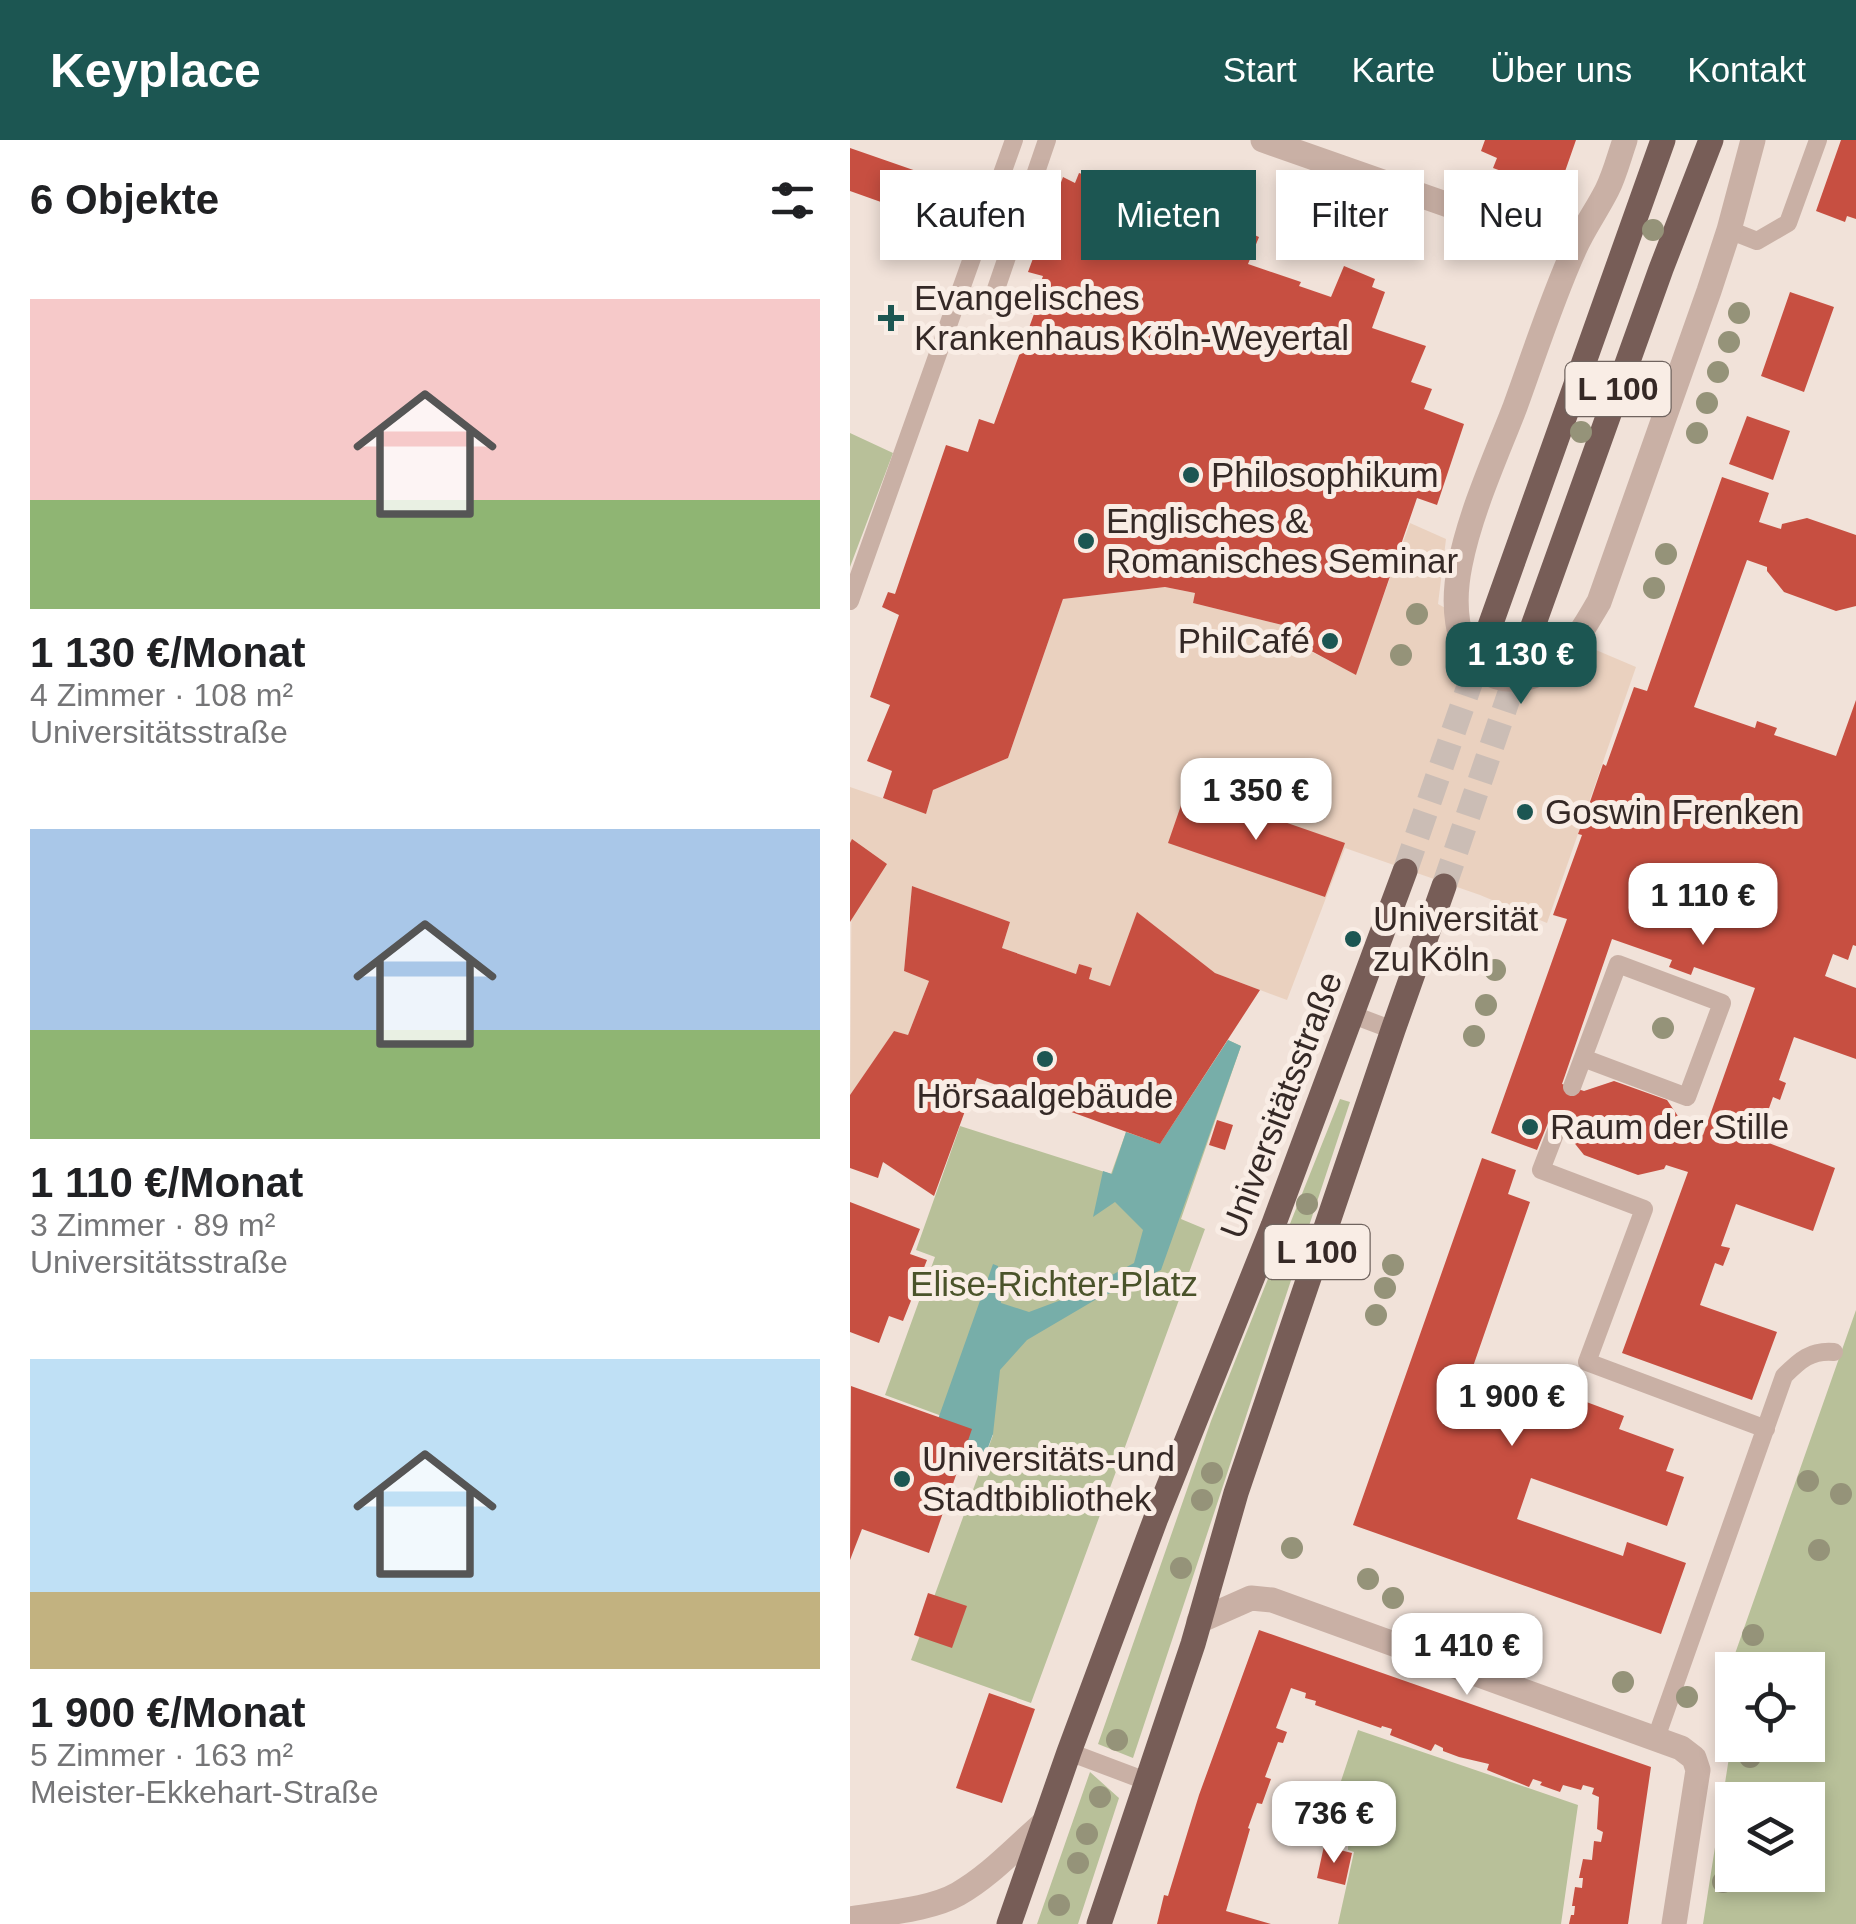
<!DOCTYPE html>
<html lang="de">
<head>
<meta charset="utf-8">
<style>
	body { margin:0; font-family:Helvetica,sans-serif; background:#f6f6f6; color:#202124; height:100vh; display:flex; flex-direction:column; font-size:38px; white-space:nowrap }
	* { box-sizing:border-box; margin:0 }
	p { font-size:32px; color:#757577 }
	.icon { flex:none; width:55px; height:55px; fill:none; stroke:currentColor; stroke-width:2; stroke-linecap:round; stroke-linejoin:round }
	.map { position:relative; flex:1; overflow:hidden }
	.panel { display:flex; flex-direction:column; background:#fff; width:850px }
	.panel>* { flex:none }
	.guide { position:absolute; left:30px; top:30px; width:825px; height:90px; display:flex; gap:20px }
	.buttons { position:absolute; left:865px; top:1512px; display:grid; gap:20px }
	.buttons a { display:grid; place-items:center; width:110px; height:110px; border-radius:0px; background:#fff; box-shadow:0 5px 15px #0003; font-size:50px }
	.price { position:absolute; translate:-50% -85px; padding:0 22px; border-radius:20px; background:#fff; color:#222; font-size:32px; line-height:65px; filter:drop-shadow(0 2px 5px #0008) }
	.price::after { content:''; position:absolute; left:50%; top:60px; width:30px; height:22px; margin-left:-15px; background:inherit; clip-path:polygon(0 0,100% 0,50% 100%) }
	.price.selected { background:#1c5652; color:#fff }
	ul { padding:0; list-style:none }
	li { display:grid; align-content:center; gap:20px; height:530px; padding:0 30px }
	li span { display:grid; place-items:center; height:310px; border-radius:0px; color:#555 }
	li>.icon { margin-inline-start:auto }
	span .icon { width:180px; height:180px; fill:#fffc; stroke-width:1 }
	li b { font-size:42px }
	h2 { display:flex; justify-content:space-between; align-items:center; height:120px; padding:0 30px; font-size:42px }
	.pill { padding:0 35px; border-radius:0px; background:#fff; box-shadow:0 5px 15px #0003; font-size:35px; line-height:90px }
	.pill.selected { background:#1c5652; color:#fff }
	header { display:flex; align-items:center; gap:60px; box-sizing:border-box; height:140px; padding:0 50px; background:#1c5652; color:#fff }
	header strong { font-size:48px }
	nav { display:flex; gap:55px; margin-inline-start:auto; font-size:35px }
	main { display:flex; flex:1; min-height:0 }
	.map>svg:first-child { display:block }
</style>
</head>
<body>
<header>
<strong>Keyplace</strong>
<nav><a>Start</a><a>Karte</a><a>Über uns</a><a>Kontakt</a></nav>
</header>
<main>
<section class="panel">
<h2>6 Objekte<svg class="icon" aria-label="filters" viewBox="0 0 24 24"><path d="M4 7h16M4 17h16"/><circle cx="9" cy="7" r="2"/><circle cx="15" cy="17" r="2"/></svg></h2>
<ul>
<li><span style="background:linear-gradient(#f6c9c9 65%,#8fb573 0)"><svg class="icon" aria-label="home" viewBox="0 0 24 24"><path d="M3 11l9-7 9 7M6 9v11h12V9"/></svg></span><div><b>1 130 €/Monat</b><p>4 Zimmer · 108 m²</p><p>Universitätsstraße</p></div></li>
<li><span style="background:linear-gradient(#a9c7e8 65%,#8fb573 0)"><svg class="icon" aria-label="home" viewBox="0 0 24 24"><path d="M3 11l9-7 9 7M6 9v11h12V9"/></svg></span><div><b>1 110 €/Monat</b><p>3 Zimmer · 89 m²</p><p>Universitätsstraße</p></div></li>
<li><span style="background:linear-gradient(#bfe0f5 75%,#c2b280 0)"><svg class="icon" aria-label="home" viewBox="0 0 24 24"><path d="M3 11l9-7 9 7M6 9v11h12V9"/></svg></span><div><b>1 900 €/Monat</b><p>5 Zimmer · 163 m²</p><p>Meister-Ekkehart-Straße</p></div></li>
</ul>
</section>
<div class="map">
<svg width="1006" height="1784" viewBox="0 0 1006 1784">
	<rect width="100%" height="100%" fill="#f1e2d9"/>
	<path fill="#b8c099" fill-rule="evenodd" d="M0,293L43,313L0,427Z
		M378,900L391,906L331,1079L355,1089L181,1563L61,1520L143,1295L35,1255L85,1117L66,1110L110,986L261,1034L276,992L310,1004Z
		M490,959L500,962L283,1618L248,1604L361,1281Z
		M1006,1170V1784H853L880,1611L868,1562ZM882,1530H958V1605H882ZM882,1660H958V1735H882Z
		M508,1590L728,1665L711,1784H488L504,1712L498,1710L501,1642L491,1641Z
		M240,1632L269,1658L228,1784H187Z"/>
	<path fill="#ead1bf" d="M560,383L596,399L588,464L632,488L686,507L713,496L786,527L697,783L630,755L495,708L437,860L365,833L288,773L260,846L239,839L242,829L236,826L229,824L226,834L152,808L160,782L62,746L54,831L79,841L58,895L44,891L0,955L2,700L0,703V647L76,673L83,650L158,618L213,459L315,447L345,453L343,463L457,491L452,507L505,534Z"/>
	<path fill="#77aea9" d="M378,900L391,906L311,1130L245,1160L177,1200L150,1230L143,1294L129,1332L76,1313L143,1124L148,1126L151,1163L179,1172L227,1154L284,1123L293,1090L265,1062L243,1077L253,1031L262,1034L276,992L310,1004Z"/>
	<path fill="#c74f41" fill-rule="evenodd" d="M635,0H726L712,40L696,34L692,46L643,28L647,18L631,11Z
		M991,0H1006V79L997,76L995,82L966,71Z
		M0,8L72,33L59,72L0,51Z
		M229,33L258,43L256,50L309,70L307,76L340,87L348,65L398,83L395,91L409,97L398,124L451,142L449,146L481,157L494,126L525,139L522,147L535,152L522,188L576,206L561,242L582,249L574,269L614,284L587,365L567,358L506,535L452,506L457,491L343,463L345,453L315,447L213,459L158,618L83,650L76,674L33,658L42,631L17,621L40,565L20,557L49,475L32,467L38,452L45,454L96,305L118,312L129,279L144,284L184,174L180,173L193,136L178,132L213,37L225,43Z
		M940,152L984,167L954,252L911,236Z
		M897,276L940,291L923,340L879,324Z
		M872,337L919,353L909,382L931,389L932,384L957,378L1006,395V466L986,471L934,452L917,431V427L897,420L844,567L905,588L907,581L927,588L924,595L986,616L1006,560V806L1003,805L998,820L983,814L975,836L1006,848V919L944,897L929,940L936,943L930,960L923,957L908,999L985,1028L963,1091L886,1064L871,1106L880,1108L873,1126L865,1123L850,1165L927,1192L902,1260L772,1213L838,1032L816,1025L814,1029L788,1035L734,1015L718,995L720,991L698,983L687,1010L641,993L717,779L703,775L732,695L728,694L741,659L753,624L756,626L784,547L797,551ZM762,799L822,820L819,827L841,835L844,827L905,848L853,995L830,986L832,982L817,960L764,941L734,951L712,944Z
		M337,648L495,703L475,757L318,703Z
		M2,699L37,724L0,782V703Z
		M62,746L160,782L152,808L226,834L229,824L236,826L242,828L239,839L260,846L287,772L365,833L410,850L310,1004L127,938L84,1056L33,1022L28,1038L0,1028V955L44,891L58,895L79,841L54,831Z
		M367,980L383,985L375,1010L359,1005Z
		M632,1018L666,1030L658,1054L680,1062L609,1267L649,1282L658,1254L701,1269L707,1251L774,1276L769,1289L824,1309L816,1331L834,1337L817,1386L681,1338L667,1379L773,1416L777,1402L836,1423L811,1494L503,1385Z
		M0,1062L70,1089L60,1114L77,1120L53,1181L39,1176L29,1203L0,1192Z
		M1,1246L122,1289L79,1413L12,1389L0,1420Z
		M78,1453L117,1466L102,1508L64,1495Z
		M409,1490L801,1627L778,1784H719L721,1775H724L725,1766H722L725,1747L732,1748L733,1738H729L733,1719L742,1720L744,1701L751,1702L753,1692L747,1689L749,1657L742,1654L744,1648L733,1645L731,1650L713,1645L710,1652L690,1645L692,1642L683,1639L679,1647L637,1630L639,1624L609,1617L593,1611V1608L585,1604L581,1611L540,1595L542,1589L532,1586L531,1588L465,1565L466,1561L455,1558L456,1553L441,1548L426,1588L437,1592L433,1603L428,1602L415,1637L421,1639L412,1664L407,1663L398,1688L400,1689L376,1771L421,1784H307L314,1755L318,1756L349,1655Z
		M139,1553L185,1569L152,1663L106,1648Z
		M469,1643L499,1645L495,1706L465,1704Z
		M474,1706L502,1713L495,1745L467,1738Z"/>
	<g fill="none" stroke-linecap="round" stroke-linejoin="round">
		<path stroke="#cbbdb5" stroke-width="25" stroke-dasharray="25 12" stroke-linecap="butt" d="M555,731L640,486
			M594,746L678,500"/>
		<path stroke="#c9b0a5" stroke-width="18" d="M879,90L907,101L938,83L968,0
			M145,152L197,0
			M0,461L164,0
			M503,875L543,890
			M722,947L768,824L872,863L837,957L733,918
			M708,986L691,1030L794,1069L737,1222L916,1289
			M806,1598L934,1236C950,1220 961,1210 984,1212
			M219,1612L296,1641"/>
		<path stroke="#c9b0a5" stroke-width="25" d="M413,0L724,109
			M775,0C769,17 765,34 757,50C747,70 733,89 724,110C701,161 684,215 665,267C646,316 620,373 610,425C603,459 603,509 634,531C651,542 674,542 692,532C718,518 734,487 749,462L859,151L879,90L903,0
			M349,1481L401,1458L422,1460L831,1608L844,1618L848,1630L824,1784"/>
		<path stroke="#c9b0a5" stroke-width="25" d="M0,1779C32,1773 80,1770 108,1754C140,1736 166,1707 194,1683"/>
		<path stroke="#775d57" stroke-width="25" d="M640,486L813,0
			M678,500L811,129L861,0
			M159,1784L219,1612L306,1378L423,1086L555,731
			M249,1784L343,1504L386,1353L543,890L594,746"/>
	</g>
	<g fill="#959379">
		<circle cx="803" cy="90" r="11"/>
		<circle cx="889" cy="173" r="11"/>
		<circle cx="879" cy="202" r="11"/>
		<circle cx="868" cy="232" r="11"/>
		<circle cx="751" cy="235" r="11"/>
		<circle cx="857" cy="263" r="11"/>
		<circle cx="731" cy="292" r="11"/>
		<circle cx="847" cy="293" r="11"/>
		<circle cx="816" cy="414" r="11"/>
		<circle cx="804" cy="448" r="11"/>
		<circle cx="567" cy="474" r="11"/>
		<circle cx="551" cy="515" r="11"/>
		<circle cx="645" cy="830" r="11"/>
		<circle cx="636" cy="865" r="11"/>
		<circle cx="813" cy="888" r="11"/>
		<circle cx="624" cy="896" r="11"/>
		<circle cx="457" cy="1064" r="11"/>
		<circle cx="543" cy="1125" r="11"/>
		<circle cx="535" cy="1148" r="11"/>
		<circle cx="526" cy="1175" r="11"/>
		<circle cx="362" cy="1333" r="11"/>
		<circle cx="958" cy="1341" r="11"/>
		<circle cx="991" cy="1354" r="11"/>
		<circle cx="352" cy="1360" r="11"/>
		<circle cx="442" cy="1408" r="11"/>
		<circle cx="969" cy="1410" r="11"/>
		<circle cx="331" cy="1428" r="11"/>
		<circle cx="518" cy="1439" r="11"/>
		<circle cx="543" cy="1458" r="11"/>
		<circle cx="903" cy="1495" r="11"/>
		<circle cx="773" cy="1542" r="11"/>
		<circle cx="837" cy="1557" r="11"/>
		<circle cx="267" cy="1600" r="11"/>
		<circle cx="900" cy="1617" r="11"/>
		<circle cx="250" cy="1657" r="11"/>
		<circle cx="237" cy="1694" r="11"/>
		<circle cx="228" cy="1723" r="11"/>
		<circle cx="873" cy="1742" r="11"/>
		<circle cx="209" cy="1765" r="11"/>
	</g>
	<g fill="#1c5652" stroke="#f9ede5" stroke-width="4">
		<path d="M36 163h10v10h10v10h-10v10h-10v-10h-10v-10h10z"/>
		<circle cx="341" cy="335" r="10"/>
		<circle cx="236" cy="401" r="10"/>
		<circle cx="480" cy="501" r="10"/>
		<circle cx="675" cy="672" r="10"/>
		<circle cx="503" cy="799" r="10"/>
		<circle cx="195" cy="919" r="10"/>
		<circle cx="680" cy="987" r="10"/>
		<circle cx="52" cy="1339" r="10"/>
	</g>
	<g text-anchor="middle" stroke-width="10" stroke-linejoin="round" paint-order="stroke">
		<g fill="#f9ede5" stroke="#70645f" stroke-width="2.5">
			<rect x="715.5" y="222" width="105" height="54" rx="8"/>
			<rect x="414.5" y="1085" width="105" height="54" rx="8"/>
		</g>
		<g font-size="32" font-weight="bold" fill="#352926">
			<text x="768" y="260">L 100</text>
			<text x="467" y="1123">L 100</text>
		</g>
		<g font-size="35" fill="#352926" stroke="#f9ede5" text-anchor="start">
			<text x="64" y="170">Evangelisches<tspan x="64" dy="40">Krankenhaus Köln-Weyertal</tspan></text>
			<text x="361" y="347">Philosophikum</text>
			<text x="256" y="393">Englisches &amp;<tspan x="256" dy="40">Romanisches Seminar</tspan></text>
			<text x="460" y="513" text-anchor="end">PhilCafé</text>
			<text x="695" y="684">Goswin Frenken</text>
			<text x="523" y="791">Universität<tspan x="523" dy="40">zu Köln</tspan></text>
			<text x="195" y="968" text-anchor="middle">Hörsaalgebäude</text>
			<text x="700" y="999">Raum der Stille</text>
			<text x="72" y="1331">Universitäts-und<tspan x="72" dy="40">Stadtbibliothek</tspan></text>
		</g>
		<g font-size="35" fill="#352926" stroke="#f9ede5">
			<text transform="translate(431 965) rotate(-69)" y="12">Universitätsstraße</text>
		</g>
		<g font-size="35" fill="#4a532a" stroke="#f9ede5">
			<text x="204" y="1156">Elise-Richter-Platz</text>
		</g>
	</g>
</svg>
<div class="buttons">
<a><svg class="icon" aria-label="locate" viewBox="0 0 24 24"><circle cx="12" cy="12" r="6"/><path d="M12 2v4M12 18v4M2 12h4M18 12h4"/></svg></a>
<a><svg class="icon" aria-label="layers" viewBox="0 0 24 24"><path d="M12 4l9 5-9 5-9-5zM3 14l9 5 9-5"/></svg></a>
</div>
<b class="price selected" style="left:671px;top:567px">1 130 €</b>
<b class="price" style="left:406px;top:703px">1 350 €</b>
<b class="price" style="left:853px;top:808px">1 110 €</b>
<b class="price" style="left:662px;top:1309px">1 900 €</b>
<b class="price" style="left:617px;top:1558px">1 410 €</b>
<b class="price" style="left:484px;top:1726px">736 €</b>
<div class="guide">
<a class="pill">Kaufen</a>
<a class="pill selected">Mieten</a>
<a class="pill">Filter</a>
<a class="pill">Neu</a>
</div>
</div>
</main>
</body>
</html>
